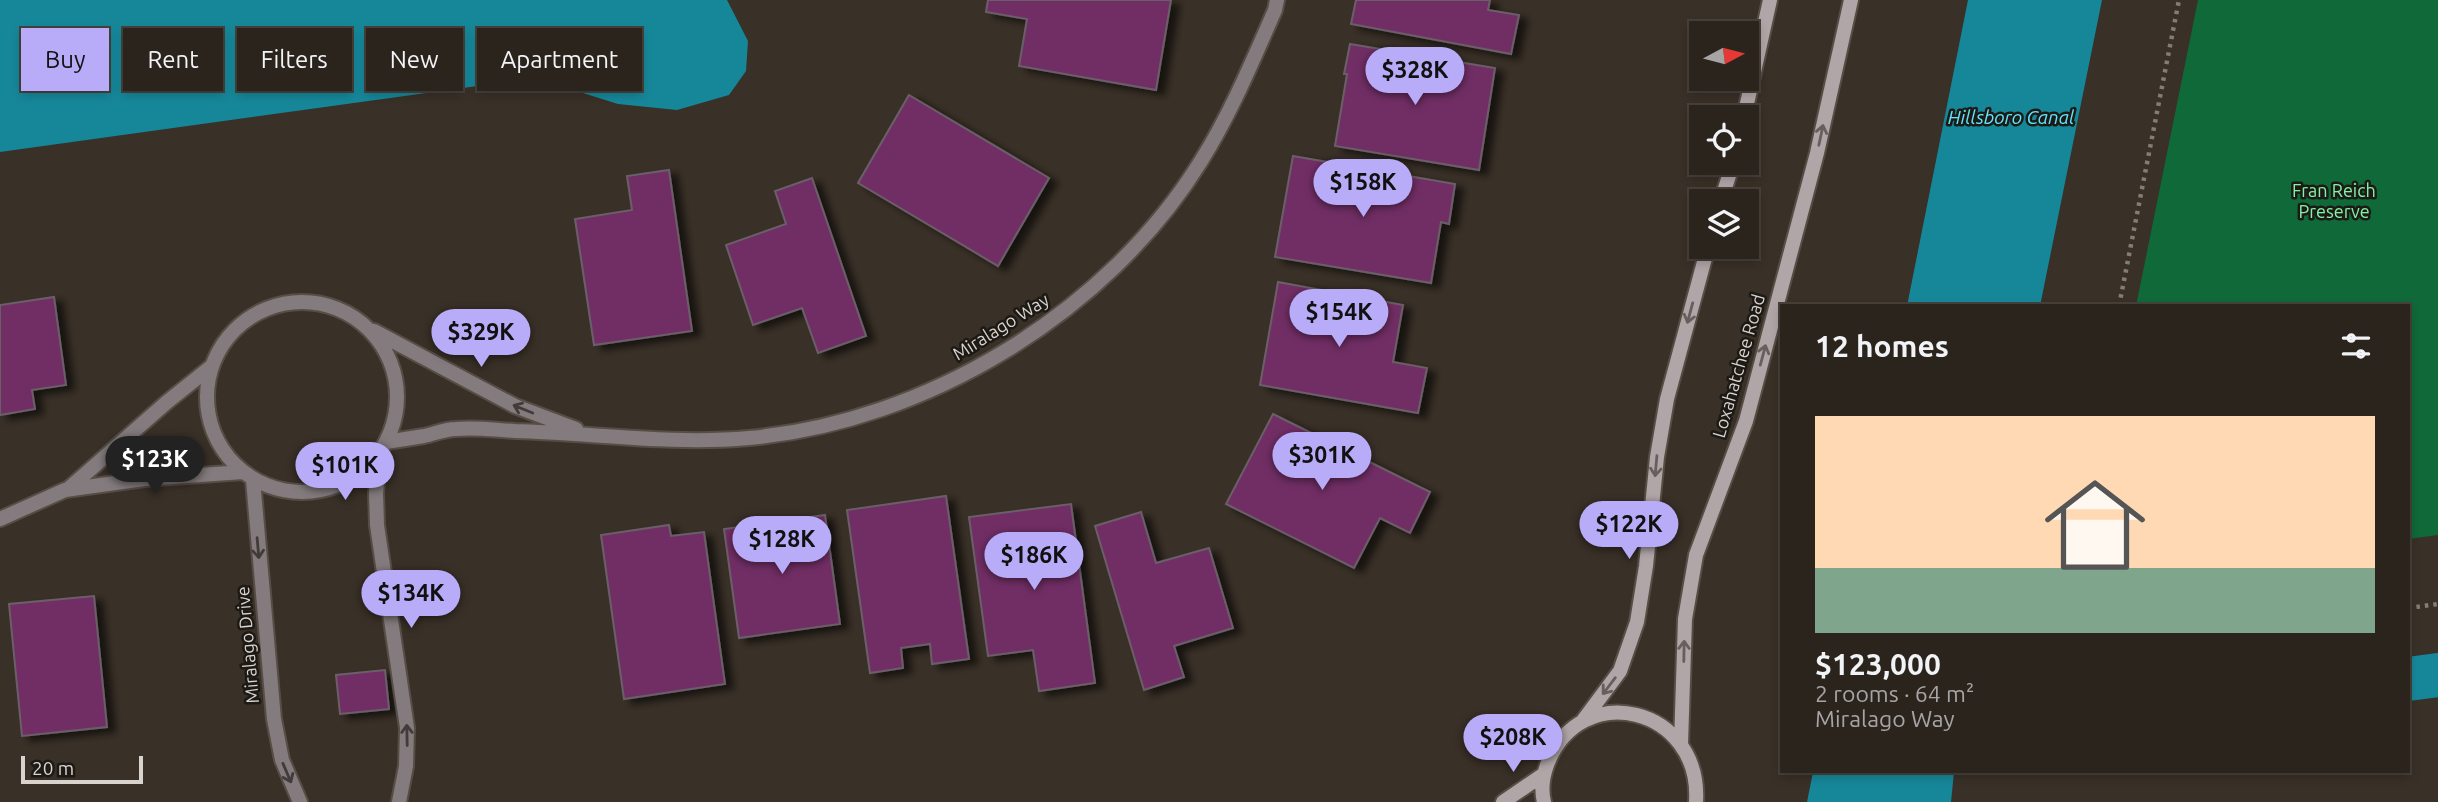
<!DOCTYPE html>
<html lang="en">
<head>
<meta charset="utf-8">
<style>
	body { margin:0; font-family:Ubuntu,sans-serif; background:#332c26; color:#f1f3f6; height:100vh; display:flex; flex-direction:column; font-size:26px; white-space:nowrap }
	* { box-sizing:border-box; margin:0 }
	p { font-size:23px; color:#a6a4a4 }
	.icon { flex:none; width:38px; height:38px; fill:none; stroke:currentColor; stroke-width:2; stroke-linecap:round; stroke-linejoin:round }
	.map { position:relative; flex:1; overflow:hidden }
	.drawer { position:absolute; left:1780px; top:304px; width:630px; height:469px; display:flex; flex-direction:column; background:#2b241d; border-radius:0px; box-shadow:0 4px 10px #0003,0 0 0 2px #47413b }
	.drawer>* { flex:none }
	.guide { position:absolute; left:21px; top:28px; width:665px; height:63px; display:flex; gap:14px }
	.needle { width:46px; rotate:83deg }
	.fabs { position:absolute; left:1689px; top:21px; display:grid; gap:14px }
	.fabs a { display:grid; place-items:center; width:70px; height:70px; border-radius:0px; background:#2b241d; box-shadow:0 4px 10px #0003,0 0 0 2px #47413b; font-size:35px }
	.scale { position:absolute; left:21px; bottom:18px; width:122px; box-sizing:border-box; padding-left:7px; border:4px solid #d8d3cd; border-top:0; font-size:19px; line-height:24px; white-space:nowrap; color:#d8d3cd; -webkit-text-stroke:5px #1d1915; paint-order:stroke }
	.price { position:absolute; translate:-50% -60px; padding:0 16px; border-radius:24px; background:#b8abf7; color:#111; font-size:23px; line-height:46px; filter:drop-shadow(0 2px 4px #0008) }
	.price::after { content:''; position:absolute; left:50%; top:42px; width:21px; height:16px; margin-left:-10px; background:inherit; clip-path:polygon(0 0,100% 0,50% 100%) }
	.price.active { background:#222; color:#fff }
	ul { padding:0; list-style:none }
	li { display:grid; align-content:center; gap:14px; height:371px; padding:0 35px }
	li span { display:grid; place-items:center; height:217px; border-radius:0px; color:#555 }
	li>.icon { margin-inline-start:auto }
	span .icon { width:126px; height:126px; fill:#fffc; stroke-width:1 }
	li b { font-size:30px }
	h2 { display:flex; justify-content:space-between; align-items:center; height:84px; padding:0 35px; font-size:30px }
	.tag { padding:0 24px; border-radius:0px; background:#2b241d; box-shadow:0 4px 10px #0003,0 0 0 2px #47413b; font-size:24px; line-height:63px }
	.tag.active { background:#b8abf7; color:#111 }
	.map>svg:first-child { display:block }
</style>
</head>
<body>
<div class="map">
<svg width="2438" height="802" viewBox="0 0 2438 802">
	<defs>
		<filter id="shadow"><feDropShadow dx="8" dy="4.5" stdDeviation="3.5" flood-color="#0009"/></filter>
	</defs>
	<rect width="100%" height="100%" fill="#393027"/>
	<path fill="#0f6938" d="M2198,0H2438V535L2408,539V306H2136Z"/>
	<path fill="#168799" d="M0,0H727L748,41L746,71L729,95L677,110L618,104L535,78L0,152Z
		M1968,0H2102L2040,306H1907Z
		M1813,772H1954L1951,802H1807Z"/>
	<g fill="none" stroke-linecap="round" stroke-linejoin="round">
		<path stroke="#168799" stroke-width="44" d="M2408,679L2438,675"/>
	</g>
	<path fill="#712e65" stroke="#6b5f68" stroke-width="2" filter="url(#shadow)" d="M988,0H1171L1156,90L1019,66L1027,19L986,12Z
		M1356,0H1490L1488,10L1519,15L1511,54L1351,24Z
		M1350,44L1495,68L1479,170L1335,146L1347,74H1344Z
		M909,95L1049,178L998,266L858,183Z
		M1293,156L1455,184L1449,224L1441,222L1431,283L1275,257Z
		M669,170L692,331L594,345L575,219L632,210L627,176Z
		M812,178L866,336L818,353L802,308L753,325L726,245L786,224L775,191Z
		M1278,282L1403,305L1393,362L1427,368L1418,413L1260,385Z
		M54,297L66,385L32,390L35,409L0,415V305Z
		M1273,414L1430,492L1410,533L1380,518L1354,568L1226,504Z
		M946,496L969,659L932,664L930,644L901,648L903,668L870,673L847,510Z
		M1071,504L1095,683L1039,691L1033,650L988,656L969,517Z
		M1141,512L1156,563L1209,548L1233,628L1174,646L1184,677L1144,690L1095,526Z
		M825,515L840,624L739,638L724,529Z
		M669,525L671,536L704,532L725,684L624,699L601,535Z
		M94,596L107,727L22,736L9,604Z
		M385,670L389,709L340,714L336,675Z"/>
	<g fill="none" stroke-linecap="round" stroke-linejoin="round">
		<g stroke="#564d45" stroke-width="18">
			<path id="minor" d="M207 397a95 95 0 1 1 190 0a95 95 0 1 1-190 0Z
				M374,331L515,406L576,429
				M386,442C399,440 412,438 424,436C434,434 445,429 456,429C475,427 496,430 515,431C593,433 671,445 749,438C926,422 1107,313 1201,161C1231,113 1252,62 1275,10L1277,0
				M380,453L376,493L377,525L407,728L406,766L399,802
				M253,480L274,719L282,760L300,802
				M67,490L167,402L212,366
				M0,519L65,490L144,479L243,472"/>
		</g>
		<g stroke="#564d45" stroke-width="18">
			<path id="secondary" d="M1744,117L1770,0
				M1721,201L1733,163
				M1582,722L1620,671L1637,622L1646,566L1657,457L1667,399L1708,247
				M1681,744L1685,619L1696,555L1746,421L1817,153L1851,0
				M1503,802L1544,774
				M1544,802C1541,790 1543,776 1547,765C1580,677 1702,707 1696,802"/>
		</g>
		<path stroke="#847d75" stroke-width="4.5" stroke-dasharray="3.5 5" stroke-linecap="butt" d="M2119,306L2179,0
			M2408,608L2438,604"/>
		<use href="#minor" stroke="#837b7d" stroke-width="14"/>
		<use href="#secondary" stroke="#b0a5a7" stroke-width="14"/>
	</g>
	<defs><path id="oneway-shaft" d="M-6 0H5M1.5-3L5.5 0L1.5 3" fill="none" stroke-width="1.6" stroke-linecap="round" stroke-linejoin="round" transform="scale(1.75)"/></defs>
	<g stroke="#665f5e">
		<use href="#oneway-shaft" transform="translate(1821 135) rotate(-78)"/>
		<use href="#oneway-shaft" transform="translate(1690 313) rotate(105)"/>
		<use href="#oneway-shaft" transform="translate(1763 355) rotate(-75)"/>
		<use href="#oneway-shaft" transform="translate(1656 466) rotate(95)"/>
		<use href="#oneway-shaft" transform="translate(1684 651) rotate(-89)"/>
		<use href="#oneway-shaft" transform="translate(1609 686) rotate(127)"/>
	</g>
	<g stroke="#413b39">
		<use href="#oneway-shaft" transform="translate(523 409) rotate(-158)"/>
		<use href="#oneway-shaft" transform="translate(258 548) rotate(85)"/>
		<use href="#oneway-shaft" transform="translate(407 735) rotate(-91)"/>
		<use href="#oneway-shaft" transform="translate(287 773) rotate(67)"/>
	</g>
	<g text-anchor="middle" stroke-width="5" stroke-linejoin="round" paint-order="stroke">
		<g font-size="18" fill="#81f2a6" stroke="#1d1915">
			<text x="2334" y="197">Fran Reich<tspan x="2334" dy="21">Preserve</tspan></text>
		</g>
		<g font-size="18" fill="#d8d3cd" stroke="#1d1915">
			<text transform="translate(1001 327) rotate(-32)" y="6">Miralago Way</text>
			<text transform="translate(1739 366) rotate(-74)" y="6">Loxahatchee Road</text>
			<text transform="translate(248 645) rotate(-95)" y="6">Miralago Drive</text>
		</g>
		<g font-size="19" font-style="italic" fill="#60e5fd" stroke="#1d1915">
			<text x="2011" y="124">Hillsboro Canal</text>
		</g>
	</g>
</svg>
<div class="fabs">
<a><svg class="needle" viewBox="-14 -14 28 28"><path d="M0-13l5 13h-10z" fill="#e53935"/><path d="M0 13l5-13h-10z" fill="#a6a4a4"/></svg></a>
<a><svg class="icon" aria-label="locate" viewBox="0 0 24 24"><circle cx="12" cy="12" r="6"/><path d="M12 2v4M12 18v4M2 12h4M18 12h4"/></svg></a>
<a><svg class="icon" aria-label="layers" viewBox="0 0 24 24"><path d="M12 4l9 5-9 5-9-5zM3 14l9 5 9-5"/></svg></a>
</div>
<div class="scale">20 m</div>
<b class="price" style="left:1415px;top:107px">$328K</b>
<b class="price" style="left:1363px;top:219px">$158K</b>
<b class="price" style="left:1339px;top:349px">$154K</b>
<b class="price" style="left:481px;top:369px">$329K</b>
<b class="price" style="left:1322px;top:492px">$301K</b>
<b class="price active" style="left:155px;top:496px">$123K</b>
<b class="price" style="left:345px;top:502px">$101K</b>
<b class="price" style="left:1629px;top:561px">$122K</b>
<b class="price" style="left:782px;top:576px">$128K</b>
<b class="price" style="left:1034px;top:592px">$186K</b>
<b class="price" style="left:411px;top:630px">$134K</b>
<b class="price" style="left:1513px;top:774px">$208K</b>
<div class="guide">
<a class="tag active">Buy</a>
<a class="tag">Rent</a>
<a class="tag">Filters</a>
<a class="tag">New</a>
<a class="tag">Apartment</a>
</div>
<section class="drawer">
<h2>12 homes<svg class="icon" aria-label="filters" viewBox="0 0 24 24"><path d="M4 7h16M4 17h16"/><circle cx="9" cy="7" r="2"/><circle cx="15" cy="17" r="2"/></svg></h2>
<ul>
<li><span style="background:linear-gradient(#ffd9b3 70%,#7fa58c 0)"><svg class="icon" aria-label="home" viewBox="0 0 24 24"><path d="M3 11l9-7 9 7M6 9v11h12V9"/></svg></span><div><b>$123,000</b><p>2 rooms · 64 m²</p><p>Miralago Way</p></div></li>
</ul>
</section>
</div>
</body>
</html>
